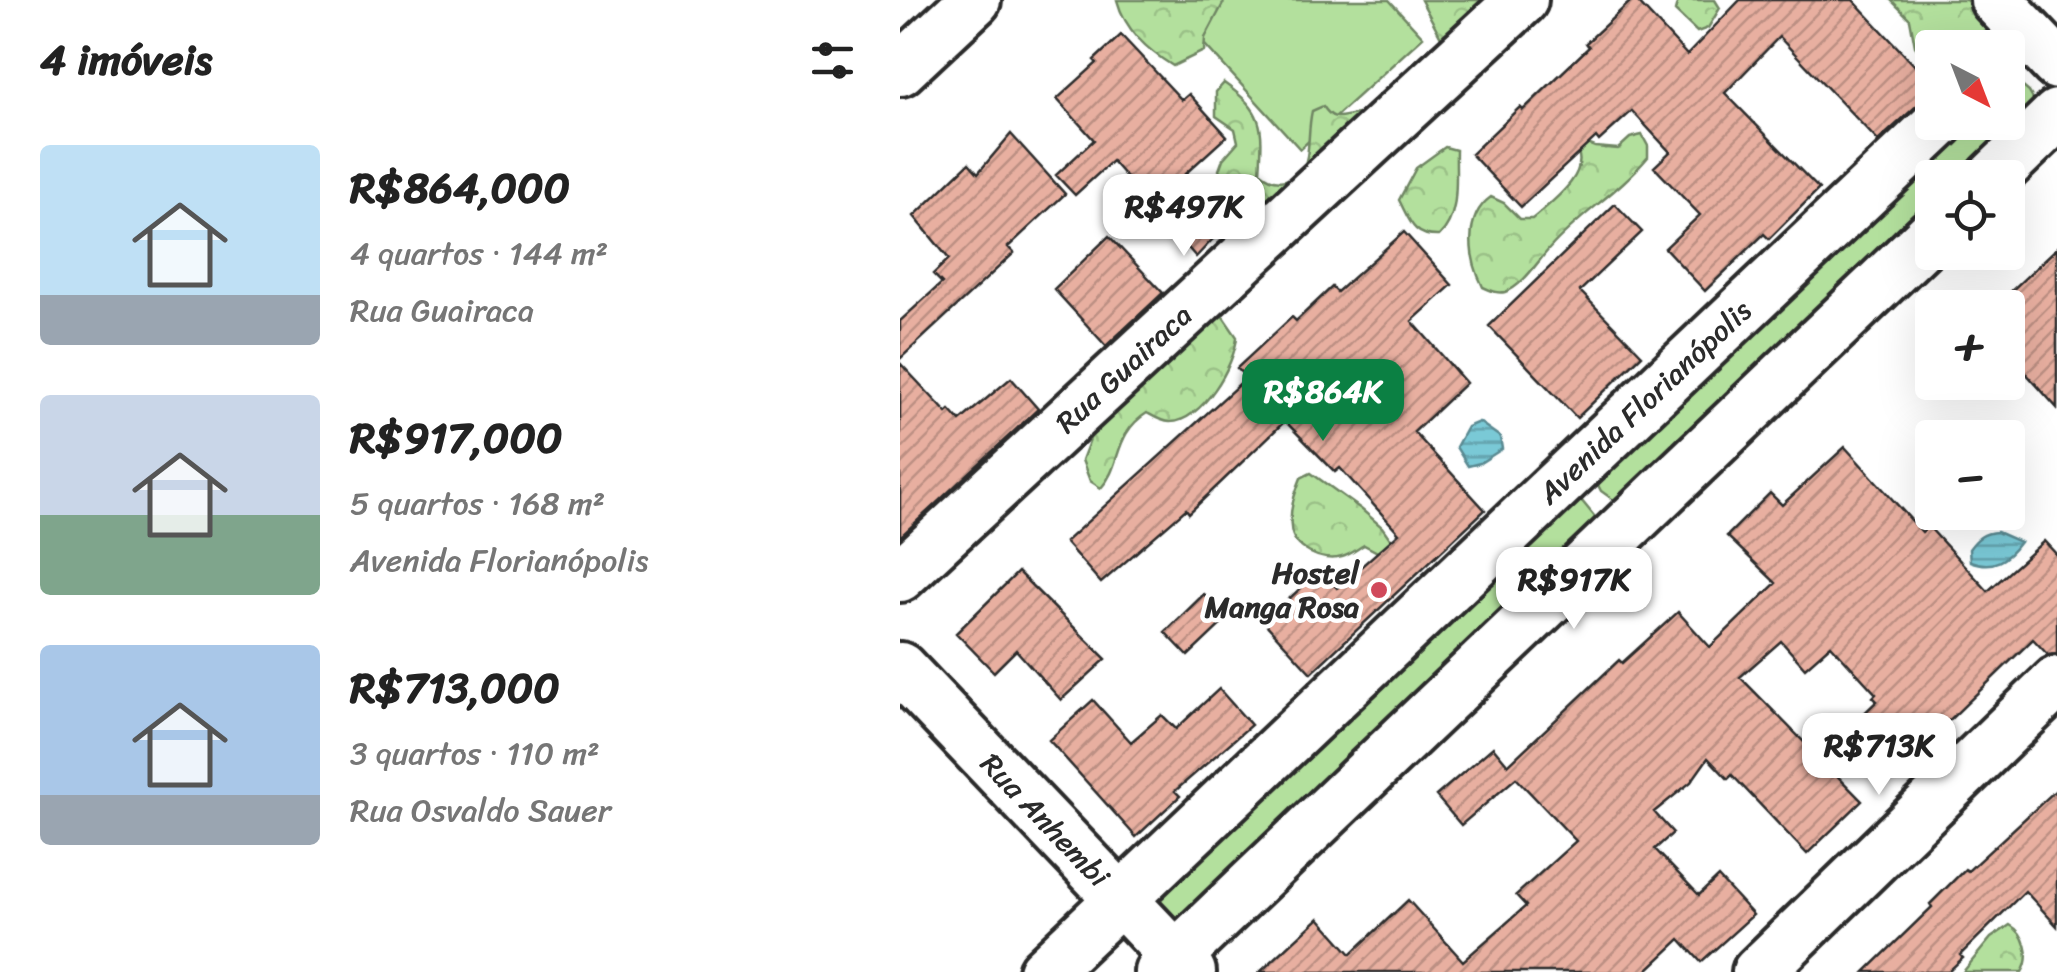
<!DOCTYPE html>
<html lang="pt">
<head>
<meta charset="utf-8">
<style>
	body { margin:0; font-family:Sriracha,sans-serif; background:#f2f2f2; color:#222; height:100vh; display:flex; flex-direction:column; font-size:38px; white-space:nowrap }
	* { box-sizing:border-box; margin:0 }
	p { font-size:32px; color:#767676 }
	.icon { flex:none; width:55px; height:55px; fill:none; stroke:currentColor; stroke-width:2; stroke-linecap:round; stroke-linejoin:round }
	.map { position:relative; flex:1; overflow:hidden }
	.panel { display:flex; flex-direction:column; background:#fff; width:900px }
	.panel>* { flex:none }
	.needle { width:65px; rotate:138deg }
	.tools { position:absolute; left:1015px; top:30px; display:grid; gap:20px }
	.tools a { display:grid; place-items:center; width:110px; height:110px; border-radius:10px; background:#fff; box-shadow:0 10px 40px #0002; font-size:50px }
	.price { position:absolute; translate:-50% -85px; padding:0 22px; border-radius:20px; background:#fff; color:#222; font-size:32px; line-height:65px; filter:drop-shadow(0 2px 5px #0008) }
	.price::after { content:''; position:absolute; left:50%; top:60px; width:30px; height:22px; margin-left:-15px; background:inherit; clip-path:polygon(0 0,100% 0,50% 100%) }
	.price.selected { background:#0b8043; color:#fff }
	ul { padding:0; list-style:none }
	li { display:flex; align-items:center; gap:30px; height:250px; padding:0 40px }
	li span { display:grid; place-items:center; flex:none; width:280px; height:200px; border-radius:10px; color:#555 }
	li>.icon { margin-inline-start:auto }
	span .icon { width:120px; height:120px; fill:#fffc; stroke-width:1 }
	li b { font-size:42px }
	h2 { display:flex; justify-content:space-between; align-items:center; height:120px; padding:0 40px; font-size:42px }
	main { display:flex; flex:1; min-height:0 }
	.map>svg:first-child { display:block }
</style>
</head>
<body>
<main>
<section class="panel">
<h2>4 imóveis<svg class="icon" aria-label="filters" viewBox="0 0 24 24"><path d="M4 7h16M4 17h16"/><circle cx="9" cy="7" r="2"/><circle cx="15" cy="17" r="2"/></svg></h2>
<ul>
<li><span style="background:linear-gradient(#bfe0f5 75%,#9aa5b1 0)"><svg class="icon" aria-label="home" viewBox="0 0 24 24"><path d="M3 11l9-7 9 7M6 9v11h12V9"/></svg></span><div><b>R$864,000</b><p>4 quartos · 144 m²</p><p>Rua Guairaca</p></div></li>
<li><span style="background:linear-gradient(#c9d6e8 60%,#7fa58c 0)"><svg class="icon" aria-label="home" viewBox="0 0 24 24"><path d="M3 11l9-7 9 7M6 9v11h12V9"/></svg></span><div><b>R$917,000</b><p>5 quartos · 168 m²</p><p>Avenida Florianópolis</p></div></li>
<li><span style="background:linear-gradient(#a9c7e8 75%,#9aa5b1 0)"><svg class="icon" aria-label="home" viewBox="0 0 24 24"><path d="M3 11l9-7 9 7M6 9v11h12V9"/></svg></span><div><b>R$713,000</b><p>3 quartos · 110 m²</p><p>Rua Osvaldo Sauer</p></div></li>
</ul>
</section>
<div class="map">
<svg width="1157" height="972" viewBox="0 0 1157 972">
	<defs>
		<pattern id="forest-crowns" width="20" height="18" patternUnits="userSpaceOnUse" patternTransform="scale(2.5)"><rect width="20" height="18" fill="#b3e09d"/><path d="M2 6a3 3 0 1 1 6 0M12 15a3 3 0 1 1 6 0" fill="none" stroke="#9ac087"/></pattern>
		<pattern id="water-rules" width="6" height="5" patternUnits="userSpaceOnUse" patternTransform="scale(2.5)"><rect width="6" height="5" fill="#7ac9d6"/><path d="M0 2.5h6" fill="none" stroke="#64a3ae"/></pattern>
		<pattern id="building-hatch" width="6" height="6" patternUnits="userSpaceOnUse" patternTransform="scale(2.5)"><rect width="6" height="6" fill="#e8afa0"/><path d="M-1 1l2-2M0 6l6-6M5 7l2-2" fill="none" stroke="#bc8f83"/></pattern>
	</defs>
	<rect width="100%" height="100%" fill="#fff"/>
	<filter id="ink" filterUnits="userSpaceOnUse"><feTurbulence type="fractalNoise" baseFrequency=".01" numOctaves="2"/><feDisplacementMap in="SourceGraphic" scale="20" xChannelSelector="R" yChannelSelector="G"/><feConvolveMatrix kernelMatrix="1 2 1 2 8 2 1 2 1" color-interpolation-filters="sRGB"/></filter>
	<g filter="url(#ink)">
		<path fill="#b3e09d" stroke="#6f8664" stroke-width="2.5" d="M264,0H489L523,37L400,149Z
			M1117,82L1129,92L1136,104L1069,177L1032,178V212L730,498L715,501L701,491L694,477L1060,123L1108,122V83Z
			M677,495L695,517L692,530L291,916L276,919L262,909L256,894Z"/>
		<path fill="url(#forest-crowns)" stroke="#6f8664" stroke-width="2.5" d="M217,0H325L305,38L304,51L273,66C247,50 225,30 217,0Z
			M521,0H581L585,6L574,27L542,39Z
			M778,0H815L820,8L808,28L797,32L775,11Z
			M991,0H1066C1081,17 1092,23 1087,47L1032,48V71L1015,46L1010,19Z
			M324,83C365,112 363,127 360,172C375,185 385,182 402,173C411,154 407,132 412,111L423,106C435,125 442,114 460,114C469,114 478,116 487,117L351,222L355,200L350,189L326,180L319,170L323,159L338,142L335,129L316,116V92Z
			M742,135L748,146V157C719,192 679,215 650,248C638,261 622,287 605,292C597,294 590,290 583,287C569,259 563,217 591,197L604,203L620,219H632C651,203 695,171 674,146L685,143L695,147L718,149L730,138Z
			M545,147L556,150C555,179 561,215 539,236C513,237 510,221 499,200L516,168Z
			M315,305L337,337C335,364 302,422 270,422C262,422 254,417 247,413C213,434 222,466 201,488L190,481L182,460L196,423Z
			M411,473L461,509L482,527L496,547L487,557L464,545C457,549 450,555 442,557C422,563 392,549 391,527C389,510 395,493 401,478Z
			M1110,925C1125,933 1132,957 1122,972H1063L1091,938Z"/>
		<path fill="url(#water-rules)" stroke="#5a8a92" stroke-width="2.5" d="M579,422L600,437L602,449L580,463L568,466L556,447L567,427Z
			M1097,532L1120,542C1107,560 1093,570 1070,561L1069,549C1077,538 1083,533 1097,532Z"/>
		<path fill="url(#building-hatch)" stroke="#2b2b2b" stroke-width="2.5" d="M732,0H736L787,55L840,0H953L1032,84V92L978,141L879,37L825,93L919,189L869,239L864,234L805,291L765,248L800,215L754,167L770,152L732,111L699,141L696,137L621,207L571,154L620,107L623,110L689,47L686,43Z
			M221,35L282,100L289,94L327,136L285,174L296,188L292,192L326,225L296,257L212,161L175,195L156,175L194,140L157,99L197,63L194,60Z
			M111,134L165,194L108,247L114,253L0,359V321L42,283L33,274L49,259L14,216L69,163L78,173Z
			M715,204L742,232L680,291L742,355L677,418L589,326Z
			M504,232L552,285L512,321L566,383L514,432L585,510L411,673L364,622L420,570L437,588L499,533L440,468L435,472L385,421L289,513L286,509L201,583L165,542L346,378L337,368L392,317L396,321L432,287L437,292Z
			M209,236L263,293L206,346L154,289Z
			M1157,248V408L1108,353V294Z
			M0,363L47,413L50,410L60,421L111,378L138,409L0,537Z
			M945,447L1022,532L1028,526L1088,591L1144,541L1157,555V654L1148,655L1133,639L1022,747L1019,745L995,769L954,723L977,701L973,697L976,694L931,645L905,668L881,641L840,677L962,801L907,854L832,775L828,779L808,758L791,782L754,812L773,833L755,849L799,895L818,877L853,915L801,962L780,939L745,972H360L419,918L451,954L508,900L563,961L626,906L616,895L676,841L616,778L561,825L536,796L593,747L608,765L719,660L722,663L778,612L810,647L876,583L827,536L870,493L882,505Z
			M118,572L206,659L161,700L116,650L94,672L56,633Z
			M304,594L328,618L288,656L265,632Z
			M319,689L351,725L275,791L280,796L236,837L149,740L193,700L231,742L262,715L276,729Z
			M1157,789V926L1125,891L1060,955L1063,958L1048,972H965L1032,907L1030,904L1065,869L1068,871Z"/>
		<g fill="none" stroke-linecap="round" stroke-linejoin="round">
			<g stroke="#2b2b2b" stroke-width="58">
				<g id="minor">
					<path d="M1096,0L1157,64"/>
					<path d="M0,70L75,0"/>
					<path d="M1092,178L1157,115"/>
					<path id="s1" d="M0,576L622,0"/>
					<path id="s2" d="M0,668L290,972"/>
					<path id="s3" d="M144,972L1040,122"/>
					<path d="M260,972L1032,234"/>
					<path d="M858,972L1157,682"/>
				</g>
			</g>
			<use href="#minor" stroke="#fff" stroke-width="50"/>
		</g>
	</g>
	<circle fill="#d1495b" stroke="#fff" stroke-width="4" cx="479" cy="590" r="10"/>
	<g text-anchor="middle" stroke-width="9" stroke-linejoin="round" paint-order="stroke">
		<g font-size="30" fill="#2b2b2b" stroke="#fff">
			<text dy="10" stroke="none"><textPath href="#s1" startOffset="305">Rua Guairaca</textPath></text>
			<text dy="10" stroke="none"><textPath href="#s3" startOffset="828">Avenida Florianópolis</textPath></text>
			<text dy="10" stroke="none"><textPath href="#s2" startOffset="210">Rua Anhembi</textPath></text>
		</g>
		<g font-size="30" font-weight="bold" fill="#2b2b2b" stroke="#fff" text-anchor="end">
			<text x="459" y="583">Hostel<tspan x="459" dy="34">Manga Rosa</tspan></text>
		</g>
	</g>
</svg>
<div class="tools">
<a><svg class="needle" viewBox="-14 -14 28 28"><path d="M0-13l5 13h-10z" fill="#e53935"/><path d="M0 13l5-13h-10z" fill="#767676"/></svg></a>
<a><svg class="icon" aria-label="locate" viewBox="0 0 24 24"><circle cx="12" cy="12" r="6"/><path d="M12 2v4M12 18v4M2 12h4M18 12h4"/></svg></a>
<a>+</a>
<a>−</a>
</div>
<b class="price" style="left:284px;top:259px">R$497K</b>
<b class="price selected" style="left:423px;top:444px">R$864K</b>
<b class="price" style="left:674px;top:632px">R$917K</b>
<b class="price" style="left:979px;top:798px">R$713K</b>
</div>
</main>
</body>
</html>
